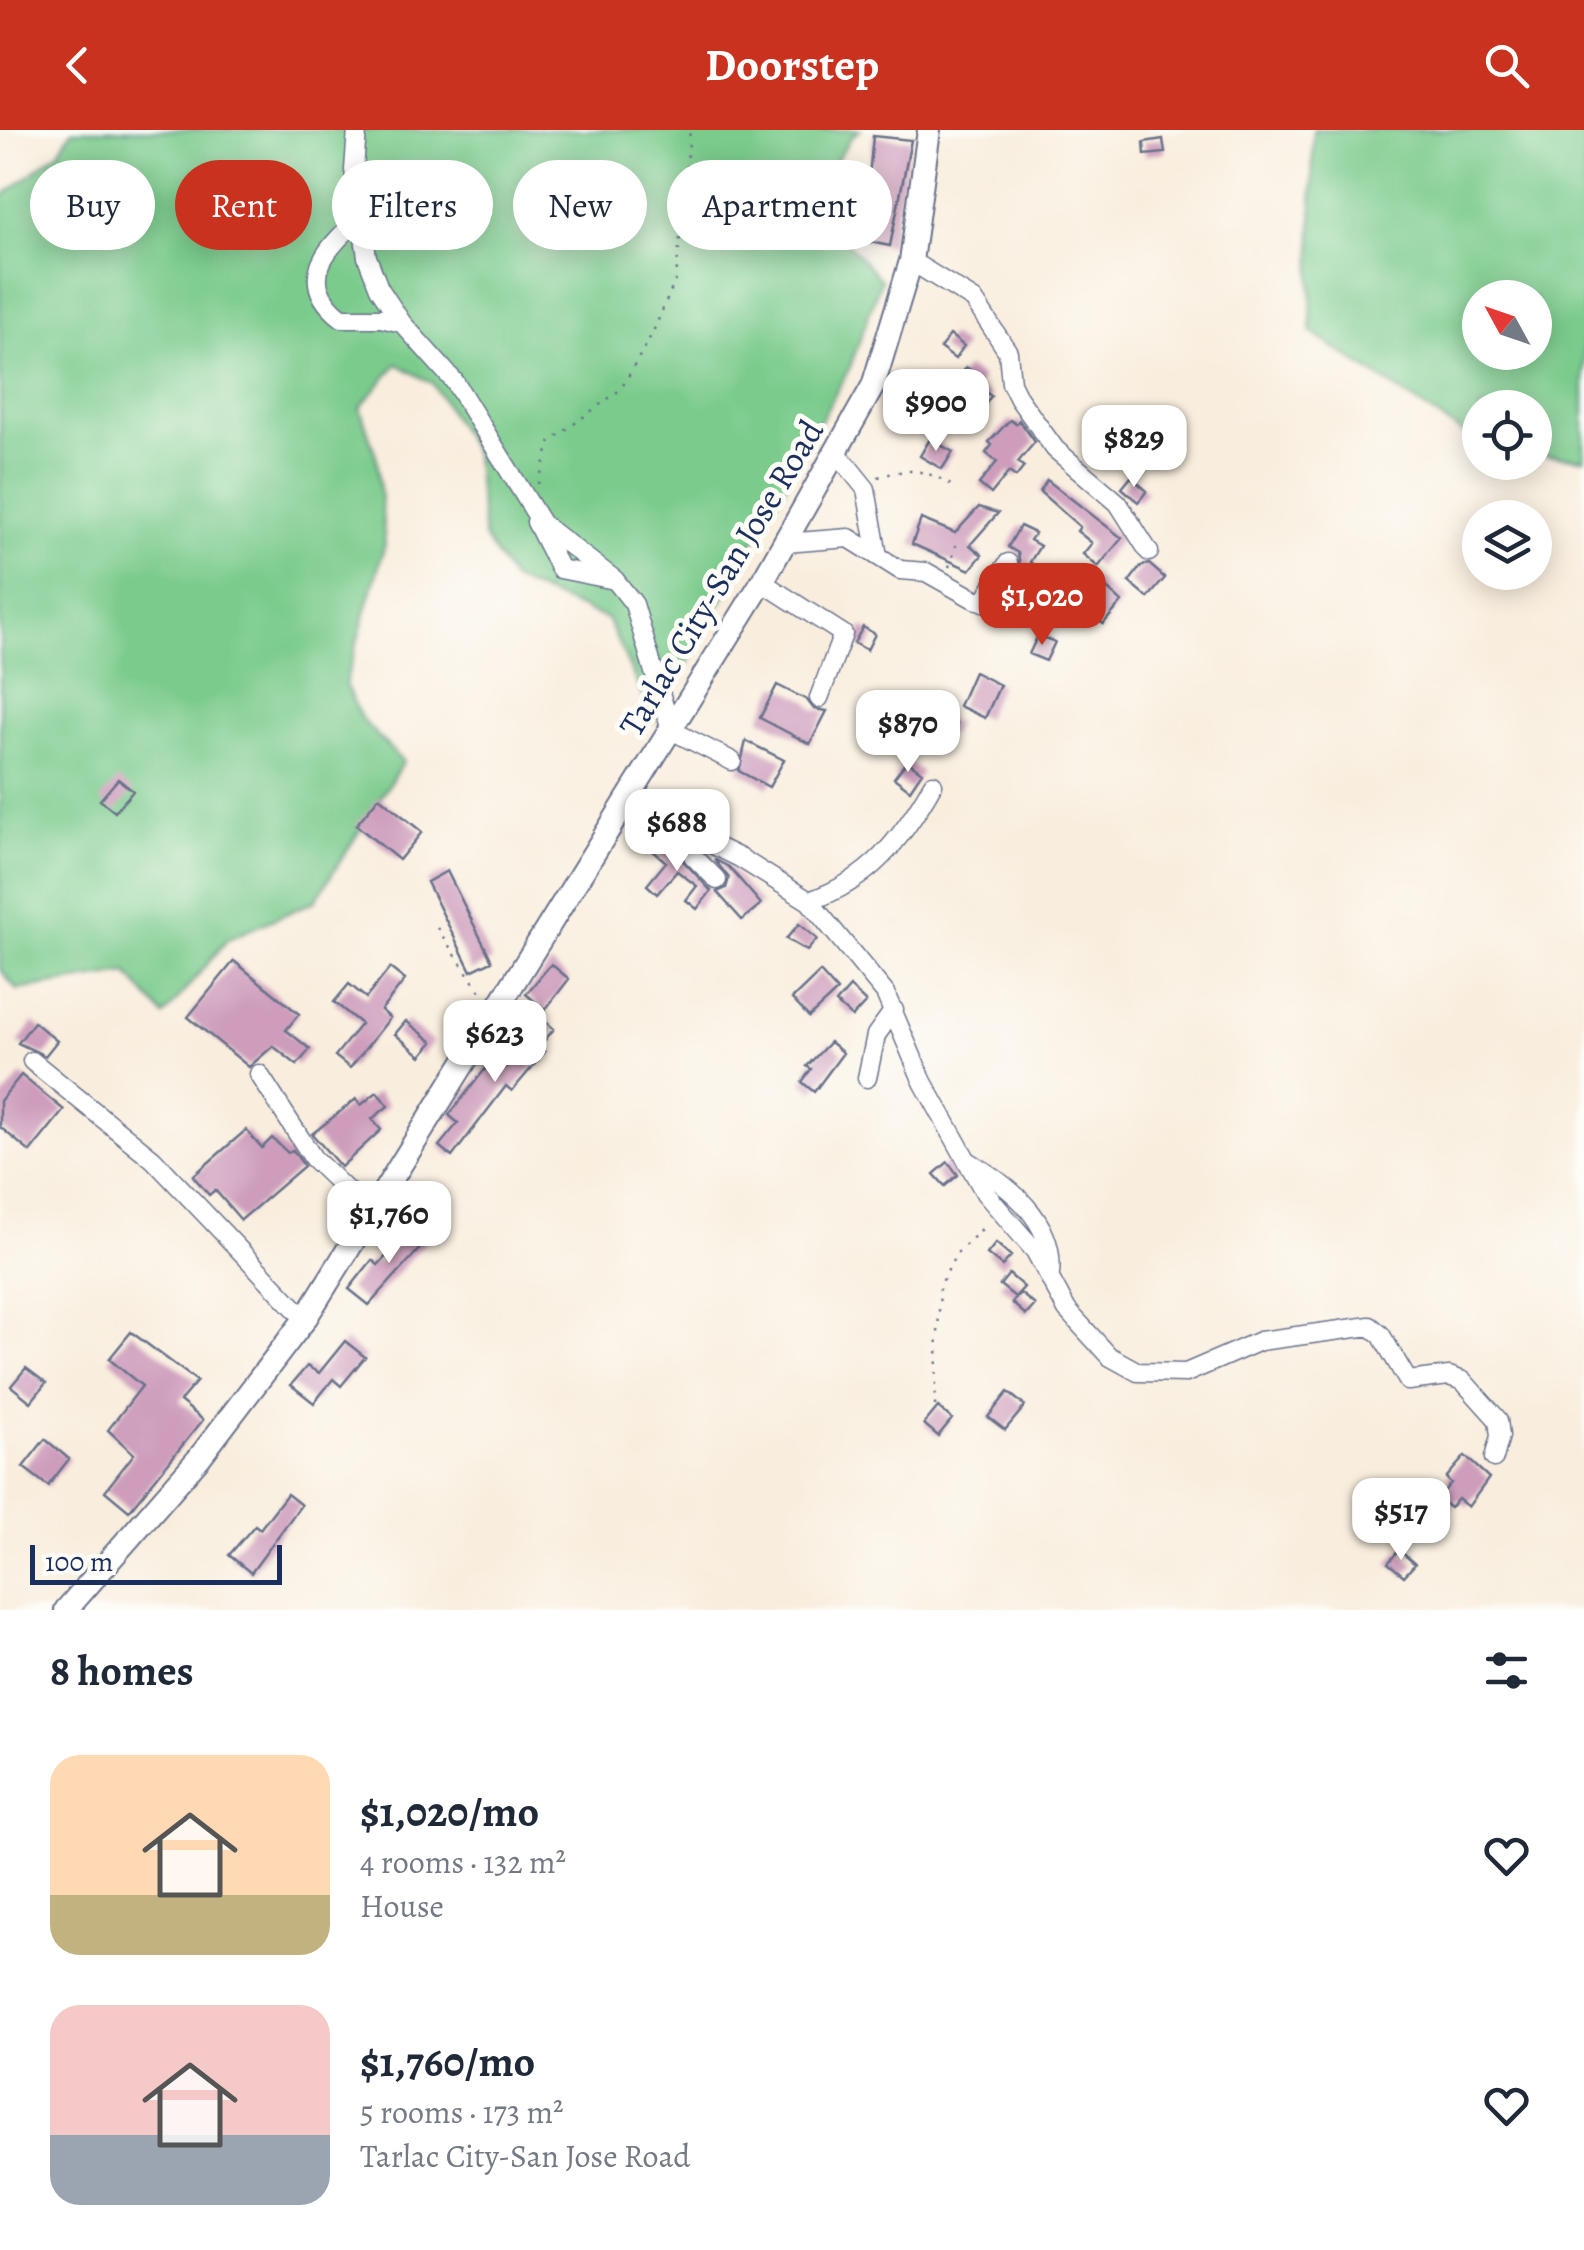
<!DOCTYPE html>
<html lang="en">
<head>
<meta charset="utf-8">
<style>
	body { margin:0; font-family:Alegreya,serif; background:#f2f2f3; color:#1f2937; height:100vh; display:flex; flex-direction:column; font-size:38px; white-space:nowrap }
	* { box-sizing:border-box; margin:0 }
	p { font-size:32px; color:#747a83 }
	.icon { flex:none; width:55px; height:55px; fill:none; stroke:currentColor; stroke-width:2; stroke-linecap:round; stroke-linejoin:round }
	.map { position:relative; height:1480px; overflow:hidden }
	.details { display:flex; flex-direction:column; background:#fff; flex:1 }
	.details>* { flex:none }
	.banner { position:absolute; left:30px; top:30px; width:1000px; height:90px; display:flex; gap:20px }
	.needle { width:65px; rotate:310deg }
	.controls { position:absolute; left:1462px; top:150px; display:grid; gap:20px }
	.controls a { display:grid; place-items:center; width:90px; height:90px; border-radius:50%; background:#fff; box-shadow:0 5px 25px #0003; font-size:50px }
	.scale { position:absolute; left:30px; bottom:25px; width:252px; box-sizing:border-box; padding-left:10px; border:5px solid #1b2f5e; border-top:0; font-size:28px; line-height:35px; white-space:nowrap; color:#1b2f5e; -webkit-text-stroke:8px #fdfcf7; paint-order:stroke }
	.price { position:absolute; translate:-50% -85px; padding:0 22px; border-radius:20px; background:#fff; color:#222; font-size:32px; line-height:65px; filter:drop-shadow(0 2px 5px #0008) }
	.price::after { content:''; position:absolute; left:50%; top:60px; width:30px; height:22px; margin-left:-15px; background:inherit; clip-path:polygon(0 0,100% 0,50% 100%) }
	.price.current { background:#c8321e; color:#fff }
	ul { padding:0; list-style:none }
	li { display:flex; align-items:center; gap:30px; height:250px; padding:0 50px }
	li span { display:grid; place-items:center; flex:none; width:280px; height:200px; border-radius:30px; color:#555 }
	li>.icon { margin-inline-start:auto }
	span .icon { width:120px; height:120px; fill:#fffc; stroke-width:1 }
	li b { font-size:42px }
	h2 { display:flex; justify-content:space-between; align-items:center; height:120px; padding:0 50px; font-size:42px }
	.chip { padding:0 35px; border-radius:45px; background:#fff; box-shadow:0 5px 25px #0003; font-size:35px; line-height:90px }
	.chip.current { background:#c8321e; color:#fff }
	header { display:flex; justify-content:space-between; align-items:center; height:130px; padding:0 50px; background:#c8321e; color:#fff; font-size:45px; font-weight:700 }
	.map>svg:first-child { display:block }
</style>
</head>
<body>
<header><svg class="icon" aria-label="back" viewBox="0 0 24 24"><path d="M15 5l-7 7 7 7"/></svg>Doorstep<svg class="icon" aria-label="search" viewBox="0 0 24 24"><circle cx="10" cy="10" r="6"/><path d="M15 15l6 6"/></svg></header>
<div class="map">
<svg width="1584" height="1480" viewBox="0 0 1584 1480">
	<rect width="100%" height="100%" fill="#fdfcf7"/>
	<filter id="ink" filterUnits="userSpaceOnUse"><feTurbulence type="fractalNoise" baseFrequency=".01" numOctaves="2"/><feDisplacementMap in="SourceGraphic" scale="20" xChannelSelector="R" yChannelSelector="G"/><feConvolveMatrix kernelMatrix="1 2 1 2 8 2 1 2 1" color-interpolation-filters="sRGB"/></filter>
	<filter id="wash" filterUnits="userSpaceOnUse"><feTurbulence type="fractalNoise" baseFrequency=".0048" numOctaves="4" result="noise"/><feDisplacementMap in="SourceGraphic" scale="40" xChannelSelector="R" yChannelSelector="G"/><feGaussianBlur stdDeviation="2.25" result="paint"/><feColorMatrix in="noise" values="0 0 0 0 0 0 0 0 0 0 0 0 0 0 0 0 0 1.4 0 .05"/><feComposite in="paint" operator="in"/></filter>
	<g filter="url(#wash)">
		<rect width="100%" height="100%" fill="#f9eede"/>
		<path fill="#7acb8c" stroke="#4a7d75" stroke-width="2.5" fill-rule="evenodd" d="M72,0H860L852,6L809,72L881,150L850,237L655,592L607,489L512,450L484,407L474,323L433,254L397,234L360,278L377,329L385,414L345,554L362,590L403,632L315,771L228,809L164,886L127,843L17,860L0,839V68L59,22Z
			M1313,0H1584V329L1535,324V278H1480V315L1311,202ZM1480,168H1535V222H1480Z"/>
		<g id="blocks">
			<path fill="#ce9dbc" d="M873,6L911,10L890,116L865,111L873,74L843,69L847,43L869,46Z
				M1163,9L1165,23L1145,25L1144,12Z
				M950,205L964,216L955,229L940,218Z
				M966,237L982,248L977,256L991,266L968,300L951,287L934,307L901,279L916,262L937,280Z
				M1010,290L1016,294L1019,290L1035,312L1018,332L1024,337L1016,347L1009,342L991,364L979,354L997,332L986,323L992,315L989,312Z
				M930,309L953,322L942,339L920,326Z
				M1131,347L1147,361L1138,372L1122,358Z
				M1047,350L1122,408L1098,437L1083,424L1092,413L1077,401L1080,397L1040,362Z
				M979,377L998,383L970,415L982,425L970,440L912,414L921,389L955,403Z
				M1020,396L1035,403L1030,410L1040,416L1030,432L1070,468L1062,478L1022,450L1013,466L1003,463L1020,435L1018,423L1008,417Z
				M1149,434L1165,448L1148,468L1129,452L1141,436Z
				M1095,447L1122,472L1103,494L1084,477Z
				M863,497L875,504L867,520L854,513Z
				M1038,505L1055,512L1046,531L1029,524Z
				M974,542L1000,555L985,588L959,576Z
				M777,555L807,570L814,579L827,581L810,614L760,588Z
				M944,587L957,593L951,605L938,599Z
				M746,611L784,630L769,657L739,641Z
				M907,631L922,642L910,660L894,648Z
				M118,649L133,661L115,682L100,670Z
				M379,667L422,702L399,730L356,695Z
				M661,707L711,761L697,779L686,770L697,756L677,741L657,764L647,755L666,732L651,719Z
				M714,729L729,737L761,774L742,790L717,762L726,758L729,748Z
				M447,741L492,831L471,841L427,752Z
				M799,794L817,809L807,821L786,809Z
				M234,831L299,884L286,900L310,919L297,935L273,916L249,937L188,887Z
				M551,834L569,849L545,880L526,864Z
				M390,838L405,850L381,880L390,888L350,938L335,926L361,894L334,872L349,854L366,868Z
				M820,842L837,861L809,887L792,869Z
				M850,857L866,872L852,887L836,873Z
				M534,882L554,899L539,917L545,922L512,961L506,956L452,1027L439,1016L458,993L449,985L486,938L503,939L525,922L526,891Z
				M406,891L433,912L421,926L395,904Z
				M34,892L57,911L45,926L18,913Z
				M830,912L843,923L814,962L802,952L811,939L807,936Z
				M21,945L64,980L30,1022L0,997V971Z
				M377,962L388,976L372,989L381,1000L341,1037L312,1004L356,969L361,975Z
				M246,1000L262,1018L272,1008L288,1023L293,1020L304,1036L241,1090L215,1060L209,1065L193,1046Z
				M948,1032L958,1045L945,1056L934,1044Z
				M416,1094L431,1106L369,1175L349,1159L372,1130L378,1135Z
				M996,1113L1011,1126L1002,1136L987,1124Z
				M1009,1144L1024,1157L1015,1167L1000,1155Z
				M1020,1163L1035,1175L1026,1185L1012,1173Z
				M131,1202L197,1251L180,1271L203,1290L129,1381L105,1361L134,1324L108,1300L142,1256L109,1229Z
				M345,1211L365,1227L341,1256L333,1249L314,1273L291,1255L307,1236L319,1243Z
				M26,1238L46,1253L31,1272L11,1256Z
				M1008,1262L1025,1276L1005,1300L988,1287Z
				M938,1277L952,1289L938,1306L924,1294Z
				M45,1309L69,1329L48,1356L23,1337Z
				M1465,1326L1489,1348L1468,1377L1458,1369L1450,1378L1438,1368L1451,1353L1446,1348Z
				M287,1364L301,1375L251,1443L229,1425L255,1395L260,1399Z
				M1399,1420L1415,1434L1404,1446L1388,1433Z"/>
		</g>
	</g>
	<g filter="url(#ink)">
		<use href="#blocks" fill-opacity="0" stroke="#69728b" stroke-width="2.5"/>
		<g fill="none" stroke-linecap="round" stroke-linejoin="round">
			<g stroke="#69728b" stroke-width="21">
				<path id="minor" d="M357,0L354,40L367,127L379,158L402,193L454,251L542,394L615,450L634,474L671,600L732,631
					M363,86C328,115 293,150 342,188H381L402,193
					M911,131L974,170L1008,222L1011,253L1019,269L1055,319L1118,373L1149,422
					M837,323L866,359L878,426
					M536,392L560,439L610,449
					M785,413L849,408L900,440L926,442L974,469L1044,486
					M762,452L843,504L819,568
					M983,472L1008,433
					M627,673L740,728L809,771L885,863L923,952L985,1063L1035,1121L1067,1180L1109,1226L1138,1242L1186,1243L1260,1211L1370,1196L1381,1205L1408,1251L1449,1246L1463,1251L1498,1290L1500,1306L1494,1328
					M688,702L693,726L717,750
					M809,771C870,751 902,709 933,654
					M471,924L499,927L516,913V898L501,876
					M32,931L153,1029L305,1189
					M259,944L313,1028L372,1085
					M867,948L876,905L894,880
					M968,1031C1008,1055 1056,1091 1050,1144"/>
			</g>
			<g stroke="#69728b" stroke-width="26">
				<path id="major" d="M66,1480L199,1328L305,1189L762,452L873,256L911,131L929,0"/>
			</g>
			<path stroke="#69728b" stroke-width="2.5" stroke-dasharray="2.5 8" stroke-linecap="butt" d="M878,347C912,337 925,339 956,358
				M538,354L551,311L621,259L652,204L676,149L690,0
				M949,437L956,415
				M437,798L483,866
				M935,1276L940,1156L956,1124L986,1095"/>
			<use href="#minor" stroke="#fff" stroke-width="18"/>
			<use href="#major" stroke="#fff" stroke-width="22"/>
		</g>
	</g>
	<g text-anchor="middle" stroke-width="10" stroke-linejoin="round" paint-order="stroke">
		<g font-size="35" fill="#1b2f5e" stroke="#fdfcf7">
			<text transform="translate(721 448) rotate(-59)" y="12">Tarlac City-San Jose Road</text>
		</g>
	</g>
</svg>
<div class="controls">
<a><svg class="needle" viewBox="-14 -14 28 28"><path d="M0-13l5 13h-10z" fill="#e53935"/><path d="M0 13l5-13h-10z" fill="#747a83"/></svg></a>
<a><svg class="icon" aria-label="locate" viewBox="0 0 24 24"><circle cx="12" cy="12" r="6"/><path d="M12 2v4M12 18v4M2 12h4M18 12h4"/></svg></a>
<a><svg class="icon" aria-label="layers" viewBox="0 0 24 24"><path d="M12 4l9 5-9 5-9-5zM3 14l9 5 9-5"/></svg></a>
</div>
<div class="scale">100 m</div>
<b class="price" style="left:936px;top:324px">$900</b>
<b class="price" style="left:1134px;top:360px">$829</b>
<b class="price current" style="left:1042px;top:518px">$1,020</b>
<b class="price" style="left:908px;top:645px">$870</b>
<b class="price" style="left:677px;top:744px">$688</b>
<b class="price" style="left:495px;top:955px">$623</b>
<b class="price" style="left:389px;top:1136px">$1,760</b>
<b class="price" style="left:1401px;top:1433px">$517</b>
<div class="banner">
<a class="chip">Buy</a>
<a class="chip current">Rent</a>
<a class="chip">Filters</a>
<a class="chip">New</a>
<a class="chip">Apartment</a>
</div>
</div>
<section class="details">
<h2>8 homes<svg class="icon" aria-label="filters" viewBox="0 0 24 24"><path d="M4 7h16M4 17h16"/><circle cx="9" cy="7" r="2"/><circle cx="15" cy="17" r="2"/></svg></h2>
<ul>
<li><span style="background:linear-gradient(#ffd9b3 70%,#c2b280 0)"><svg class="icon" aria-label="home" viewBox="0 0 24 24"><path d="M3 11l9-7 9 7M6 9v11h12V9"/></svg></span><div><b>$1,020/mo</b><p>4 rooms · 132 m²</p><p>House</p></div><svg class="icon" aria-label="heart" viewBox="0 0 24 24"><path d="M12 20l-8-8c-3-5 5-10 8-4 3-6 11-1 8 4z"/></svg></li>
<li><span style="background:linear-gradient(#f6c9c9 65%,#9aa5b1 0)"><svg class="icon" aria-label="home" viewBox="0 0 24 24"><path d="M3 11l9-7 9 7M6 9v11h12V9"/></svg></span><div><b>$1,760/mo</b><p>5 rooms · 173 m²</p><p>Tarlac City-San Jose Road</p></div><svg class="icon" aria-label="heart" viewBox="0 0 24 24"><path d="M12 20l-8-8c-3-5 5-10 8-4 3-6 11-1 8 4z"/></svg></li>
</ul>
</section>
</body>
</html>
